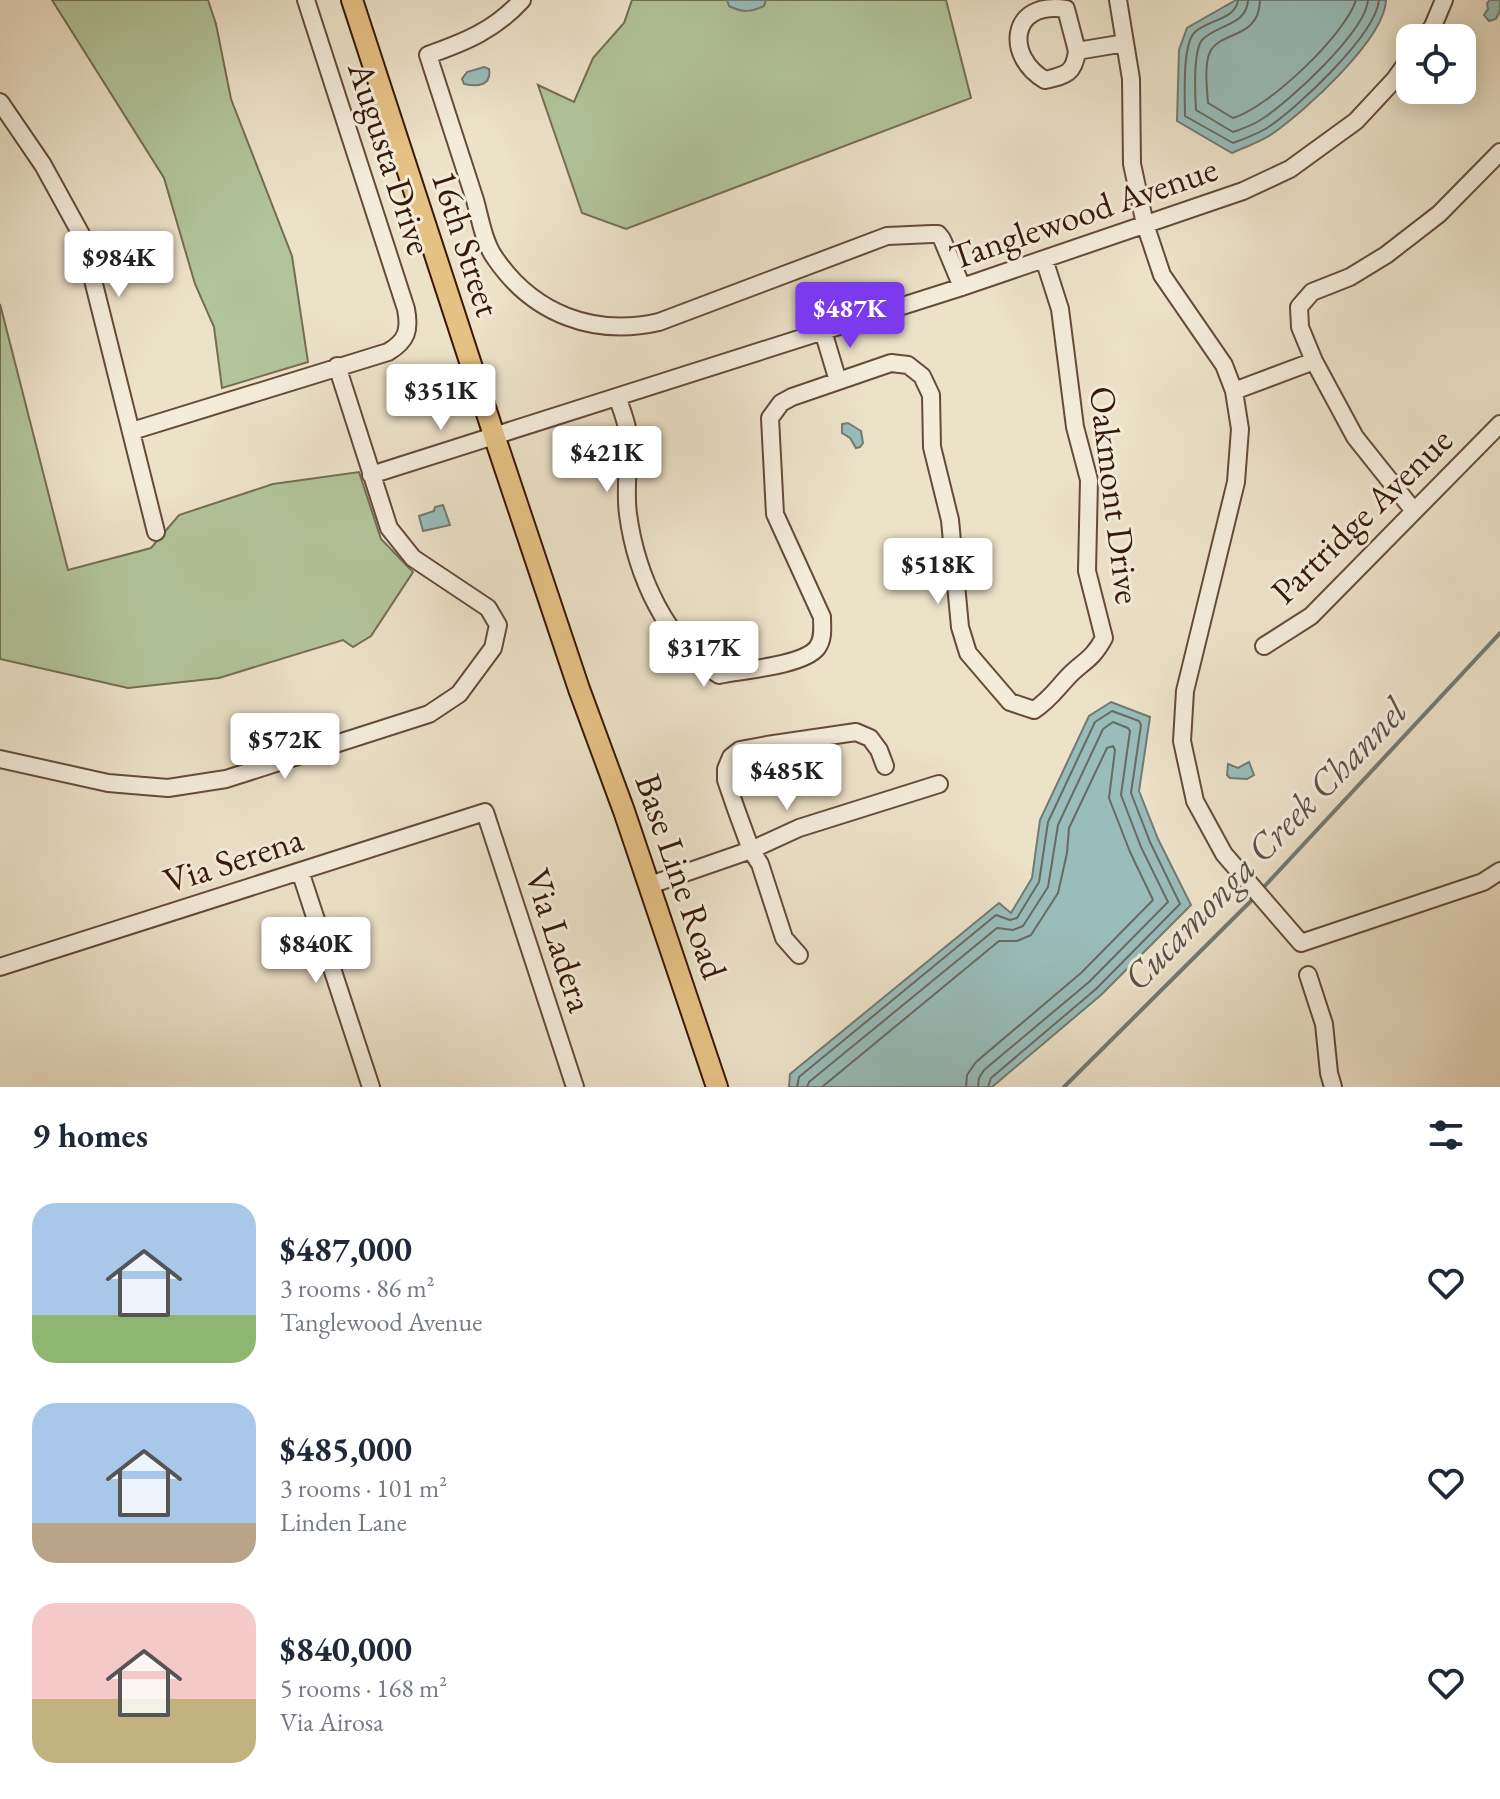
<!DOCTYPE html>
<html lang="en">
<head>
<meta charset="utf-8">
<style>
	body { margin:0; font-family:"EB Garamond",serif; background:#f2f2f3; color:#1f2937; height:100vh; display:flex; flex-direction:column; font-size:30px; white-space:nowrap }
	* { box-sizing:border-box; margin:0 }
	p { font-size:26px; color:#747a83 }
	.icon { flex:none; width:44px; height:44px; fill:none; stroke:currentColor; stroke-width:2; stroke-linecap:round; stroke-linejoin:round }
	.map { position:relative; height:1087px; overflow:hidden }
	.sheet { display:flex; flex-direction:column; background:#fff; flex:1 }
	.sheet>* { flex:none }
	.buttons { position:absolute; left:1396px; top:24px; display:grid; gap:16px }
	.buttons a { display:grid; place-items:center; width:80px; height:80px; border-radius:16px; background:#fff; box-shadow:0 4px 20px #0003; font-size:40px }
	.price { position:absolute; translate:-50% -68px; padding:0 18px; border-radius:8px; background:#fff; color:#222; font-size:26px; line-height:52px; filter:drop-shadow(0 2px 4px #0008) }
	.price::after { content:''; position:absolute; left:50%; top:48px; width:24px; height:18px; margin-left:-12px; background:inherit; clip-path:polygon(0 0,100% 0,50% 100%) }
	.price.selected { background:#7c3aed; color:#fff }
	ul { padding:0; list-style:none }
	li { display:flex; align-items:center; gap:24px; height:200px; padding:0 32px }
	li span { display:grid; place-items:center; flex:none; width:224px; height:160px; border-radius:24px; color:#555 }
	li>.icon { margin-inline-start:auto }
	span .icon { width:96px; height:96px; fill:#fffc; stroke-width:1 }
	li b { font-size:34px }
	h2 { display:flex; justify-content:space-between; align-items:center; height:96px; padding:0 32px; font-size:34px }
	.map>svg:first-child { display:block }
</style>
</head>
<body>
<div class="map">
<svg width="1500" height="1087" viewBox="0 0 1500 1087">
	<rect width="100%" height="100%" fill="#ece2c8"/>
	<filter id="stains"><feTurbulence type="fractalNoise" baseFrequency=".0025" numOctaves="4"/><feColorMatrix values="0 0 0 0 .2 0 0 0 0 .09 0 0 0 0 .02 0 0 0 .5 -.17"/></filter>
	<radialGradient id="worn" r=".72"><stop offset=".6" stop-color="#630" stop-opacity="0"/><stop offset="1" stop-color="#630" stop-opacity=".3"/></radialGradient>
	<path fill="#b2c49a" stroke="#756e51" stroke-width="2" d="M52,0H208L216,24L231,99L292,256L308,362L222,388L214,327L195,284L164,178Z
		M632,0H946L971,98L626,229L582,213L538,85L574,102L593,58L624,23Z
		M0,304L68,570L151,548L179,515L273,484L359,472L381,539L413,572L371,636L353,647L343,640L219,678L128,688L0,659Z"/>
	<path fill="#99bdbb" stroke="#727b73" stroke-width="2" d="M727,0H766L764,6C752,12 742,13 729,6Z
		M1236,0H1386C1385,39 1304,112 1272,134C1260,142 1245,147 1232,153L1177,121L1179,50L1187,28Z
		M1490,0H1500V11L1496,19L1489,21L1484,15L1488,9L1487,3Z
		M484,67L489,69C492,86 477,87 464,84L462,79L467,72Z
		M848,423L861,431L863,443L860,447L856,448L850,438L842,433V424Z
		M443,505L450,525L423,531L419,516L434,511L435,507Z
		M1111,702L1150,717L1139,791L1158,839L1191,905L1101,995L992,1087H789L790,1074L999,903L1011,913L1032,878L1040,820L1089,716Z
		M1249,762L1254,775L1247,779L1230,778L1227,775L1228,764L1238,768Z"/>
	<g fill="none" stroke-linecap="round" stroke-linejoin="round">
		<path stroke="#686b62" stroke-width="2" d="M1238,0C1236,20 1206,20 1194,33C1182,47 1185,98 1185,116L1233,143C1244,139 1257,134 1267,128C1296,109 1376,35 1379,0
			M1248,0C1247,26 1217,24 1202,40C1193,51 1195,95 1196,110L1233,132C1242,129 1253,125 1262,119C1289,102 1366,31 1368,0
			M1260,0C1259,40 1221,30 1210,52C1204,64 1207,89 1208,103L1233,118C1268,108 1345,35 1356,0
			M797,1087L799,1077L996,915L1010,920L1017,918L1039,882L1048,822L1095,722L1112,711L1139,721L1141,725L1131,793L1150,842L1180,904L1096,989L991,1078L988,1087
			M807,1087L809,1082L997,928L1013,930L1023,926L1048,887L1058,825L1103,729L1113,722L1128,728L1130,731L1121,795L1141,847L1168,902L1089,982L984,1070L979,1078L978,1087
			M822,1087L999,941H1017L1031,935L1058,893L1067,853L1069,828L1107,748L1113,746L1115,750L1109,798L1130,852L1153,900L1081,973L976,1062L967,1075L966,1087"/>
		<path stroke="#727b73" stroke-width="4" d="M1262,889L1500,633
			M1064,1087L1256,896"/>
		<g stroke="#654b38" stroke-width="20">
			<path id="minor" d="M522,0C495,30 465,42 428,55C444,103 459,152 475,200C480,218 484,243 495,258C533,314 594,337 659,322L887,236L932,234H938L942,239L962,287
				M1118,0L1131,79L1132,164L1145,224L1162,275L1224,365L1234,391L1240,429L1236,482L1185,691L1182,741L1195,801L1224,854L1301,943L1483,882L1500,871
				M1425,38L1433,26L1444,0
				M1077,51C1074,74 1066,75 1045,80C1005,57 1009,0 1066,9L1077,51L1125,43
				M0,102L43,165L82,236L156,532
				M823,331L838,381
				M1234,391L1314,361
				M618,399C621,408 625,418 627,428C631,456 624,486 628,514C636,574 666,643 719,675C742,670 802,666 817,648C824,639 822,627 822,617L775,514L770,418L781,403L792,397L891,363L908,365L922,376L931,395L932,447L950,520L960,627L968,653L1010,702L1034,710C1048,701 1055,691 1066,679C1082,661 1091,662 1104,638L1087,571L1089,480L1075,427L1060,309L1044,259
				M132,431L388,352C407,341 410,330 406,309L306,0
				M371,475L962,287L1243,191L1290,169L1356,121L1395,79L1410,58
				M1414,511L1355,437L1314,361L1300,327L1299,307L1312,292L1350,277L1386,255L1439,214L1500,152
				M1264,646L1311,616L1500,424
				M0,759L108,783L168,788L226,779L429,714L459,694L493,648L498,625L488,608L413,558L389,528L337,366
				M300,871L371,1087
				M650,885L751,850L799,828L939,784
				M799,955L784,938L760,864L751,850L736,809L726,780V769L731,757L740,750L767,745L856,732L870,738L879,750L885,766
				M0,967L485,812L575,1087
				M1308,975L1324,1024L1329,1073L1333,1087"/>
		</g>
		<g stroke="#381908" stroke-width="24">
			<path id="major" d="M352,0L494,435L579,689L624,811L717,1087"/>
		</g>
		<use href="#minor" stroke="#f3ecdb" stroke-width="16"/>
		<use href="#major" stroke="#e6c184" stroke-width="20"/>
	</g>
	<g text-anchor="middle" stroke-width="6" stroke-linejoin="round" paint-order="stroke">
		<g font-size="36" fill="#381908" stroke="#f3ecdb">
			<text transform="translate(391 158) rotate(72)" y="13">Augusta Drive</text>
			<text transform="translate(1083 212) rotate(-19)" y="13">Tanglewood Avenue</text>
			<text transform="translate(467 243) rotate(72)" y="13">16th Street</text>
			<text transform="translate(1116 495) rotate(83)" y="13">Oakmont Drive</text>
			<text transform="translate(1361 515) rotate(-44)" y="13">Partridge Avenue</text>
			<text transform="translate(233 859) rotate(-18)" y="13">Via Serena</text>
			<text transform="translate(682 876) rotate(71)" y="13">Base Line Road</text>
			<text transform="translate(560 940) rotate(72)" y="13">Via Ladera</text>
		</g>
		<g font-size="38" font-style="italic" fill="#5a5247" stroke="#f3ecdb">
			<text transform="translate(1265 844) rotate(-46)" y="13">Cucamonga Creek Channel</text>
		</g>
	</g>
	<rect width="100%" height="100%" filter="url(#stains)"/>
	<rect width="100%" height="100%" fill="url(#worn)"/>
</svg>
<div class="buttons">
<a><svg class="icon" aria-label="locate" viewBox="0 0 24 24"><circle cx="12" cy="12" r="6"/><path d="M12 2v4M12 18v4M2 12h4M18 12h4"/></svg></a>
</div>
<b class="price" style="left:119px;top:299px">$984K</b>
<b class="price selected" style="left:850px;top:350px">$487K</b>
<b class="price" style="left:441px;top:432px">$351K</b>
<b class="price" style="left:607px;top:494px">$421K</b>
<b class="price" style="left:938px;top:606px">$518K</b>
<b class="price" style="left:704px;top:689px">$317K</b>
<b class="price" style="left:285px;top:781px">$572K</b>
<b class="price" style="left:787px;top:812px">$485K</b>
<b class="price" style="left:316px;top:985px">$840K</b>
</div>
<section class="sheet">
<h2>9 homes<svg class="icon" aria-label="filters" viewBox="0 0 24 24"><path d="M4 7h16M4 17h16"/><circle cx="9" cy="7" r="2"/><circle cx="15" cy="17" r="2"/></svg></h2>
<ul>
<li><span style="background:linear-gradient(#a9c7e8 70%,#8fb573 0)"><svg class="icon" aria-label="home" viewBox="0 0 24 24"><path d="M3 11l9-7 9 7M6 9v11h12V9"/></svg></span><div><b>$487,000</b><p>3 rooms · 86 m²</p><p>Tanglewood Avenue</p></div><svg class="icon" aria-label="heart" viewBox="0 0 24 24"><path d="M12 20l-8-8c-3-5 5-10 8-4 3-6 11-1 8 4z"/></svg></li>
<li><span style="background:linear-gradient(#a9c7e8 75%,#b9a48a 0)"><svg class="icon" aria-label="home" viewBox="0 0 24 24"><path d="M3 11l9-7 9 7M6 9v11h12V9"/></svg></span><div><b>$485,000</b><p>3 rooms · 101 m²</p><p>Linden Lane</p></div><svg class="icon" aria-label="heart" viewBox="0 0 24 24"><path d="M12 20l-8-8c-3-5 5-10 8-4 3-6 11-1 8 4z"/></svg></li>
<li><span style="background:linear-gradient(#f6c9c9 60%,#c2b280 0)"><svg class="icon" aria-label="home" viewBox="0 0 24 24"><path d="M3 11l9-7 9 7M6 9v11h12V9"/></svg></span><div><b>$840,000</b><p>5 rooms · 168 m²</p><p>Via Airosa</p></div><svg class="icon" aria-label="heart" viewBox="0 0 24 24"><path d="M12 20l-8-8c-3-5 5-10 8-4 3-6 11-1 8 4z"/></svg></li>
</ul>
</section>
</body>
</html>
